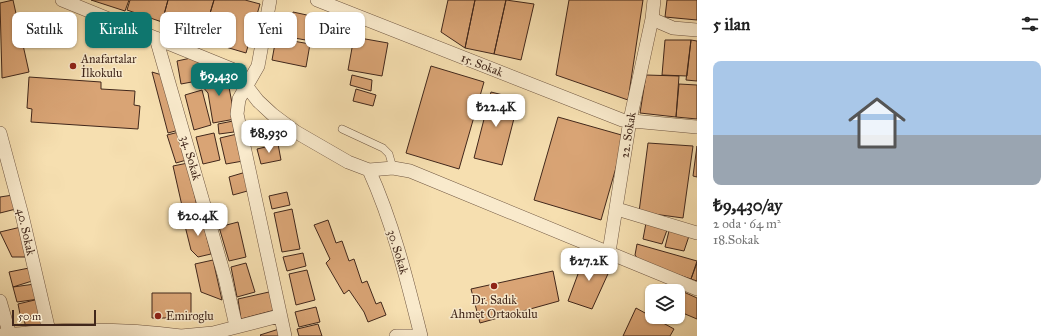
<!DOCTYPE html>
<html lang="tr">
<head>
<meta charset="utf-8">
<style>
	body { margin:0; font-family:"IM FELL Great Primer",serif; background:#f6f6f6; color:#222; height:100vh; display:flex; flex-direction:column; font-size:15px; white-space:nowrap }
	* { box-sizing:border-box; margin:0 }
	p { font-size:13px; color:#767676 }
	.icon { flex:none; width:22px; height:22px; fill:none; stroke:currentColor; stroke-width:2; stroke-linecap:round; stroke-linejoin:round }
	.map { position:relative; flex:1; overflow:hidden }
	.sheet { display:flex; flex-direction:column; background:#fff; width:360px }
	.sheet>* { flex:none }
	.guide { position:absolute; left:12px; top:12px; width:380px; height:36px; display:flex; gap:8px }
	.tools { position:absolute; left:645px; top:284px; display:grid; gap:8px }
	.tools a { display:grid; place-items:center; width:40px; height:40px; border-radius:8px; background:#fff; box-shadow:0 1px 3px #0004; font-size:20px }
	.scale { position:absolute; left:12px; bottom:10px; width:84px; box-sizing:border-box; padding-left:4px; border:2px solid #41271b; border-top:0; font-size:11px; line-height:14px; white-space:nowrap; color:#41271b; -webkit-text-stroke:3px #f9eacc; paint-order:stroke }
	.price { position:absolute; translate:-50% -34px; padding:0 9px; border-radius:8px; background:#fff; color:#222; font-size:13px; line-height:26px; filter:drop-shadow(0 1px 2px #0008) }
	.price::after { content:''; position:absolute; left:50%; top:24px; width:12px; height:9px; margin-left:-6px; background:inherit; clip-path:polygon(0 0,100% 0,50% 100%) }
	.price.active { background:#0f766e; color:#fff }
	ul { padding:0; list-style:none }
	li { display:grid; align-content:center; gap:8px; height:212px; padding:0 16px }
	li+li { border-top:1px solid #e0e0e0 }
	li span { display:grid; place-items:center; height:124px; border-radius:8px; color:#555 }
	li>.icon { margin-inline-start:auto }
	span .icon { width:72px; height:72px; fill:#fffc; stroke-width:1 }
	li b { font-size:17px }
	h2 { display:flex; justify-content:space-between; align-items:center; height:48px; padding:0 16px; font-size:17px }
	.tag { padding:0 14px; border-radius:8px; background:#fff; box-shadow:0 1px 3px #0004; font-size:14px; line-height:36px }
	.tag.active { background:#0f766e; color:#fff }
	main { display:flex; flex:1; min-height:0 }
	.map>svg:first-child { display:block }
</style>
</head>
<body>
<main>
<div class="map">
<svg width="697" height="336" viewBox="0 0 697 336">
	<rect width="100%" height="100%" fill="#f6dfb0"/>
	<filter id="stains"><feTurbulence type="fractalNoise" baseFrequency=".005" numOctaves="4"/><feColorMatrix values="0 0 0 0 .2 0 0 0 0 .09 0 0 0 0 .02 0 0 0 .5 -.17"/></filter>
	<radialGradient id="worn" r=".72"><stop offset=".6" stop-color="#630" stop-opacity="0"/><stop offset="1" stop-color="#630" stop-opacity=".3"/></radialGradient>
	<path fill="#d9a475" stroke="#41271b" d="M13,0L29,72L2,78L0,3Z
		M91,0H129L125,11Z
		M130,0H168L162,22L127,10Z
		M168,0H214L202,40L163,29L162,22Z
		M214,0H245L260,4L246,53L202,40Z
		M448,0H475L465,48L441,32Z
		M475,0H506L494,54L465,48Z
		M506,0L534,4L521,60L494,54Z
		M569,0H643L628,100L556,75Z
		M667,0H697V20L665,17Z
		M293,12L316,17L311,41L289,37Z
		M354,37L388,43L382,76L348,70Z
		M276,38L310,44L306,67L272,60Z
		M665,40H691L687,76L662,75Z
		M691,40L697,41V81L686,80Z
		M191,58L201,64L197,81L181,84L177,61Z
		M431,66L484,82L459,169L406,153Z
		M210,71L225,75L228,82L235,119L213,123L208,93L202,86Z
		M152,72L165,76L179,130L168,133Z
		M352,75L372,80L371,91L350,85Z
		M646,75L679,76L676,117L640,113Z
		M29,77L101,82V89L135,91L134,105L140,106L138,129L31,122L32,109L27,108Z
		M679,84L697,85V119L676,117Z
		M356,89L376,95L373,106L353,101Z
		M202,90L211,125L194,130L185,95Z
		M491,92L519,99L502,165L474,158Z
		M558,117L625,136L601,220L534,200Z
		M233,121L234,132L219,134L218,124Z
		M183,131L190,159L176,163L167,135Z
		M214,133L220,160L203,164L196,137Z
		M237,134L243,161L226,164L220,138Z
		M648,143L693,146L683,218L639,212Z
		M278,144L281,160L261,164L257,149Z
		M697,146V177L693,176Z
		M188,163L199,216L185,219L173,166Z
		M246,172L251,190L233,195L229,177Z
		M287,192L290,205L272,209L269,196Z
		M13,195L16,209L0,213V197Z
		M292,209L300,249L282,252L274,213Z
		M202,218L211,254L198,257L191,250L184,222Z
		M328,220L336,243L342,241L349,261L354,259L362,283L367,281L376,304L381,302L386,315L368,322L364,312L349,290L344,294L326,263L330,259L314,225Z
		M238,222L246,257L229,261L219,227Z
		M646,223L667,230L662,244L643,239Z
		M21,227L28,257H12L0,232Z
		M669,231L689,236L684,251L665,247Z
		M637,244L697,261L691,279L640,262L635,255Z
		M303,253L306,266L287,271L283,257Z
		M585,255L612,265L592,309L568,301Z
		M213,260L222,300L201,292L195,264Z
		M246,263L255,292L237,297L231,267Z
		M697,263V281L691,279Z
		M29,268L32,281L13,287L9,272Z
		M307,270L315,300L296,305L289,274Z
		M553,271L559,301L480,323L471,289Z
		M35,284L39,299L17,302L13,287Z
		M677,289L697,298V319L678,311Z
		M269,292L275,310L241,319L238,299Z
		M152,293H191V318H152Z
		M39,299L44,312L21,319L18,304Z
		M316,307L320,322L299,327L295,312Z
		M636,308L674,329L670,336H623Z
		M42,315L45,328L27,331L24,320Z
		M318,324L322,336H299L297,329Z
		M279,329L281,336H261L260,335Z"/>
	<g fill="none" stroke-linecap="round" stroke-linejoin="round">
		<g stroke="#6e5540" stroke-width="8">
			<path id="service" d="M342,129L383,148L389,154L393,168"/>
		</g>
		<g stroke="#6e5540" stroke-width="14">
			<path id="minor" d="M62,0L234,70L258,101L272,114L296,132L348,162L369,170L393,168L410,171L697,289
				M270,0L258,66L239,99L237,114L285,336
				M317,0L622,120L697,127
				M654,0L652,19L673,28L697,30
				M156,38L225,278L236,326
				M0,133L22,215L49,331
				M369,170C393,223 407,280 421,336
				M617,209L697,233
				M609,252L630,120L652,19
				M0,301L10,336
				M0,335C16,335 33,332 49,331C92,329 138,330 181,336
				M181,336L213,333L279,316
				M396,336H411"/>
		</g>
		<use href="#service" stroke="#f9eacc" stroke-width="7"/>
		<use href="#minor" stroke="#f9eacc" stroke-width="13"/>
	</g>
	<g fill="#8f2418" stroke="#f9eacc" stroke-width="1.5">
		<circle cx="73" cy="66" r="4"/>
		<circle cx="494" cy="286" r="4"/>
		<circle cx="158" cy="316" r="4"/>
	</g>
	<g text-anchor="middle" stroke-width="3" stroke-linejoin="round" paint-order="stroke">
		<g font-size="12" fill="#41271b" stroke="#f9eacc" text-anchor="start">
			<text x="81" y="63">Anafartalar<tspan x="81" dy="14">İlkokulu</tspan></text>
			<text x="494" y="304" text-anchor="middle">Dr. Sadık<tspan x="494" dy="14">Ahmet Ortaokulu</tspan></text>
			<text x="166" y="320">Emiroglu</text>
		</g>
		<g font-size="12" fill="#41271b" stroke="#f9eacc">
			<text transform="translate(482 65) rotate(21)" y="4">15. Sokak</text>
			<text transform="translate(628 135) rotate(-81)" y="4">22. Sokak</text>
			<text transform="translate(191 158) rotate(74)" y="4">34. Sokak</text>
			<text transform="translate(26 232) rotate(77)" y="4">40. Sokak</text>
			<text transform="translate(398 252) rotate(73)" y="4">30. Sokak</text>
		</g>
	</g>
	<rect width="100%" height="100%" filter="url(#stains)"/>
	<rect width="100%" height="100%" fill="url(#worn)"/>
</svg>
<div class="tools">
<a><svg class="icon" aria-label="layers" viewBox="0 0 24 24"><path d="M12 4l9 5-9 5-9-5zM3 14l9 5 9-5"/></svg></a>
</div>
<div class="scale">50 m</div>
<b class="price active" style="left:219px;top:97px">₺9,430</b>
<b class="price" style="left:496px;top:128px">₺22.4K</b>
<b class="price" style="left:269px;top:154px">₺8,930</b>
<b class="price" style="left:198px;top:237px">₺20.4K</b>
<b class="price" style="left:589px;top:282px">₺27.2K</b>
<div class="guide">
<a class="tag">Satılık</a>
<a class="tag active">Kiralık</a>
<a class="tag">Filtreler</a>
<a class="tag">Yeni</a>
<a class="tag">Daire</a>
</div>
</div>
<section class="sheet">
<h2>5 ilan<svg class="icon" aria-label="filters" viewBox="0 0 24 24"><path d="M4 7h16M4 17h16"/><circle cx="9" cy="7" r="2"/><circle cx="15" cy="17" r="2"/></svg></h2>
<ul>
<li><span style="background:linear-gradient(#a9c7e8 60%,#9aa5b1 0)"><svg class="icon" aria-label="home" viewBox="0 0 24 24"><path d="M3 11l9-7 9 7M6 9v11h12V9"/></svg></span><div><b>₺9,430/ay</b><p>2 oda · 64 m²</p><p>18.Sokak</p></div></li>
</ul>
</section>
</main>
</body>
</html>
